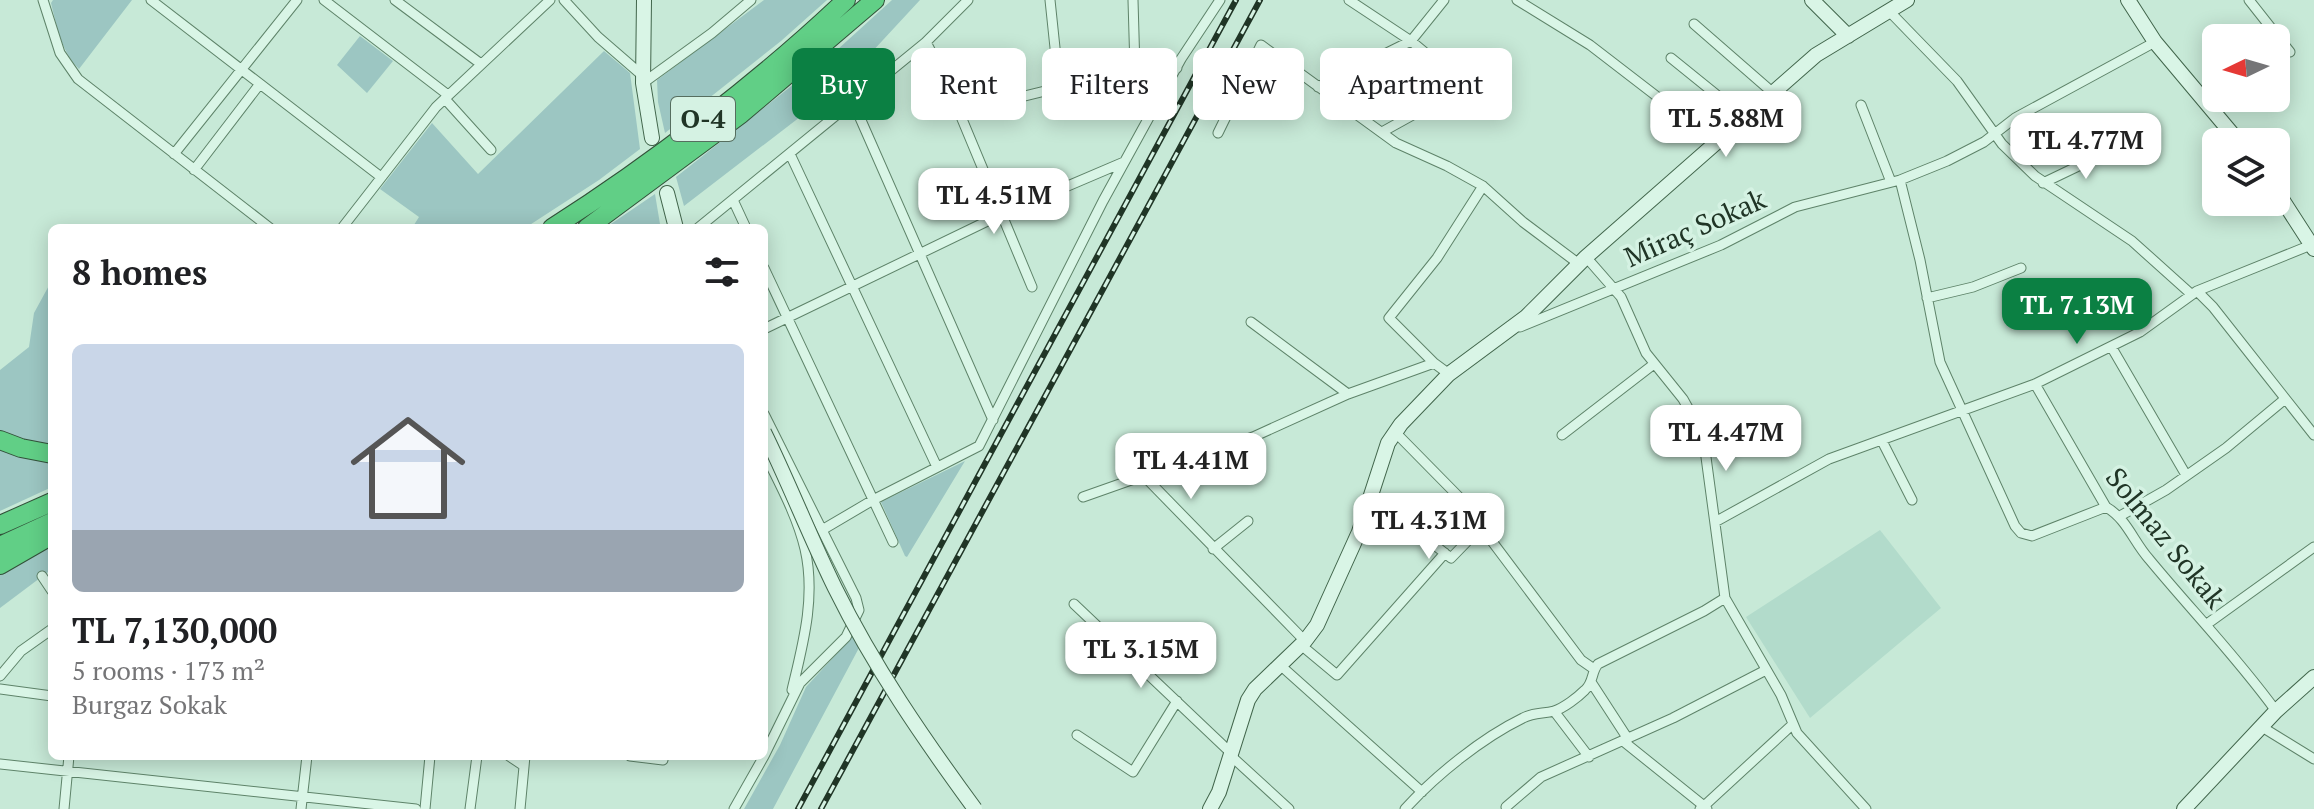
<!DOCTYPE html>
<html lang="en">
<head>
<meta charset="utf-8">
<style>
	body { margin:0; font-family:"PT Serif",serif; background:#f6f6f6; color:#202124; height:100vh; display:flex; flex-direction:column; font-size:30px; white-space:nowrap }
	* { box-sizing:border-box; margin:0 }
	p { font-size:26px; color:#757577 }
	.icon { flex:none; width:44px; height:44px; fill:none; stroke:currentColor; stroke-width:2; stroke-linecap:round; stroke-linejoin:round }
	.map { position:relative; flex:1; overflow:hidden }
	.drawer { position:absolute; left:48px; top:224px; width:720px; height:536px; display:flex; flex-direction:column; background:#fff; border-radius:12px; box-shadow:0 4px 20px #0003 }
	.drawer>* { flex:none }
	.top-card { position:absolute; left:792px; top:48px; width:760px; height:72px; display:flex; gap:16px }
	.needle { width:52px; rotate:265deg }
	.controls { position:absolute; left:2202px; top:24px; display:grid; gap:16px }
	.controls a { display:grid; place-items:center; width:88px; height:88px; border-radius:12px; background:#fff; box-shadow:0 4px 20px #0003; font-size:40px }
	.price { position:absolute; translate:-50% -68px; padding:0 18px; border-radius:16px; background:#fff; color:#222; font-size:26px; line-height:52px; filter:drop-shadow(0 2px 4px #0008) }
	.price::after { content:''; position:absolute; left:50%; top:48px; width:24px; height:18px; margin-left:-12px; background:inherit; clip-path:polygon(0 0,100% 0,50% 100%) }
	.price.selected { background:#0b8043; color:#fff }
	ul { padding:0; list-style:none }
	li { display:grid; align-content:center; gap:16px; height:424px; padding:0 24px }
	li span { display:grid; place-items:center; height:248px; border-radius:12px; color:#555 }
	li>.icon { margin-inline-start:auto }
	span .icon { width:144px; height:144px; fill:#fffc; stroke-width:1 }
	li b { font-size:34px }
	h2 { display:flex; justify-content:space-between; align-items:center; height:96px; padding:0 24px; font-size:34px }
	.pill { padding:0 28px; border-radius:12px; background:#fff; box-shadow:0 4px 20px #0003; font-size:28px; line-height:72px }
	.pill.selected { background:#0b8043; color:#fff }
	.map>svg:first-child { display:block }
</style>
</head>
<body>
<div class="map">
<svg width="2314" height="809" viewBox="0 0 2314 809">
	<rect width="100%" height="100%" fill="#c7e9d7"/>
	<path fill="#b2dbcb" d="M1880,530L1941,608L1810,718L1746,617Z"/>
	<path fill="#9cc6c2" d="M53,0H132L79,69C61,51 57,27 51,3Z
		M764,0H827L781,41L665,133L658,102L657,80Z
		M892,0H920L870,54L800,117L684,206L676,177L837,50Z
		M360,36L393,61L367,93L337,65Z
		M604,51L630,73L640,149L599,180L525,228H412L419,217L380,189L432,123L478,174Z
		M655,194L660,224L655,228H605Z
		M52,280V446L0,434V370L29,347L34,313Z
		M0,448L52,462V487L0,511Z
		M965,461L907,557L905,556L881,502Z
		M52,541V569L0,608V570Z
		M854,635L860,646L773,809H744L780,745L806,687Z"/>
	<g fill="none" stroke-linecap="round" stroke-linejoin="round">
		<g stroke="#5e8369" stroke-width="11">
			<path id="street" d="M43,0L60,53L78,79L270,228
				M151,0L381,177
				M324,0L448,95
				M395,0L481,64
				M564,0L598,37L643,76
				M1050,0L1059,86
				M1349,0L1411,41L1444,0
				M1517,0L1590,45L1716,142
				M2249,0L2290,52
				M1889,11L1957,81L2002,144L2035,176L2132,241L2191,294
				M1694,24L1772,92
				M926,42L968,0
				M1671,58L1744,117
				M1135,69L1165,61H1170L1177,68
				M643,83L712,33L751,0
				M1318,87L1411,41L1465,86L1382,132
				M445,99L491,150
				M853,102L993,420
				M1861,105L1891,182
				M959,112L1135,69L1133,0
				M1218,133L1261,45L1396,143L1447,166L1483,186L1523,222L1579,264
				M174,154L297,0
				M790,154L937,467
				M194,170L259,85
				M1900,180L1920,260L1940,362L2015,526L2021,533L2032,536L2106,507
				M2043,183L2114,149
				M733,200L746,228
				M342,228L436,107L550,0
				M698,228L926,42L947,83L1032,287
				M1586,257L1621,297L1646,353L1683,399L1703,435L1725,598L1781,695L1797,733L1866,809
				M764,268L893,542
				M2197,291L2213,307L2314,435
				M1927,298L1973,287L2021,268
				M1251,322L1348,394
				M1520,327L1721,245L1795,207L1900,180L1947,161L1984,142L2015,118L2155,42
				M764,329L1002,214L1124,162
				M2112,348L2186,475
				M1434,363L1389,318L1437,258L1483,186
				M2035,384L2106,507C2127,519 2133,541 2149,559C2191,610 2237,657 2276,711
				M764,414L856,598L859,610L846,637L800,683L764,756
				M1395,432L1458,496L1581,660L1594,669
				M1562,435L1654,364
				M1882,441L1912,500
				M764,452C779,483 797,515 805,549C816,597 803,644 792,690
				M1144,476L1305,641
				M1372,496L1451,558L1482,526
				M1083,497L1253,437L1348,394L1434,363L1449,374
				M2120,516L2166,490L2226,448L2285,399
				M1715,522L1829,459L2035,384L2140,332L2197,291L2311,245
				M822,530L873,500L979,446L1103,201L1181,59L1220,0
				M1213,549L1248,521
				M42,576L52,591
				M1074,604L1231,753
				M2207,624L2314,547
				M1301,645L1337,675L1445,553
				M1280,665L1422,792
				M0,676L21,651L52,629
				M1591,682L1628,739
				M0,689L52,696
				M1554,711L1589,757
				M2262,727L2314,759
				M1077,735L1133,772L1177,701
				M1623,741L1704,806L1700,809
				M1230,755L1289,809
				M509,756L524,766
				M630,756L663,760
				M0,764L416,809
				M1506,807L1541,777L1673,718L1766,670
				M64,809L69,756
				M301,809L307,756
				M425,809L430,756
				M470,809L477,756
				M520,809L525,756
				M734,809L764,756
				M1405,809C1436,775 1482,738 1523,718C1534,712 1543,714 1554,711C1564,708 1578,697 1585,690C1594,682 1591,672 1598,664L1704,611L1725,598
				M1707,809L1704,806L1792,725"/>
		</g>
		<g stroke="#41654b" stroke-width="16">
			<path id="secondary" d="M644,0L643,83L652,138
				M1812,0L1848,36
				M2128,0L2155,42L2239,142
				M2276,190L2314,249
				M667,193L676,228
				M1210,809L1219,792L1248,700L1255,689L1305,641L1317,625L1359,532L1388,443L1401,424L1449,374L1526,317L1586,257L1816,55L1907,0
				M2184,809L2276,711L2314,677"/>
		</g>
		<g stroke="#325139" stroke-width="20">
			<path id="highway" d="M552,228C651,165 761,81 846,0
				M587,228L741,114L875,0
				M0,440L21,448L52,454
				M0,525L52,502
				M0,546L52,522
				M0,565L52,535"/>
		</g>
		<use href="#street" stroke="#d9f5e6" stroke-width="9"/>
		<use href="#secondary" stroke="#d9f5e6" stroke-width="14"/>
		<use href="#highway" stroke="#61cf86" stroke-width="18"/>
		<g stroke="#203526" stroke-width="6">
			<path id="rail" d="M798,809L1236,0
				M821,809L1260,0"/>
		</g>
		<use href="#rail" stroke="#d5f2e3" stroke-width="3" stroke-dasharray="9" stroke-linecap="butt"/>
		<g stroke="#41654b" stroke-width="16" stroke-linecap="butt">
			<path id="secondary-bridge" d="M764,432C789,483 810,537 835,588C874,667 923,738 975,809"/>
		</g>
		<use href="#secondary-bridge" stroke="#d9f5e6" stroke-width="14"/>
	</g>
	<g text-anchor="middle" stroke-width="7" stroke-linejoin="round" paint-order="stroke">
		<rect fill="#d5f2e3" stroke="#566e5f" stroke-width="2" x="671" y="97" width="64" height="44" rx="6"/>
		<g font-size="26" font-weight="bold" fill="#203526">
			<text x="703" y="128">O-4</text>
		</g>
		<g font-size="28" fill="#203526" stroke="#d5f2e3">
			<text transform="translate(1695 228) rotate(-24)" y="10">Miraç Sokak</text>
			<text transform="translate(2166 538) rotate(51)" y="10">Solmaz Sokak</text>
		</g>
	</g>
</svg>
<div class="controls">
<a><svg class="needle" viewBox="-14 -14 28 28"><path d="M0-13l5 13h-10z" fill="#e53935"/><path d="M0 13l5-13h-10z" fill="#757577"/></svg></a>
<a><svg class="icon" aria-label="layers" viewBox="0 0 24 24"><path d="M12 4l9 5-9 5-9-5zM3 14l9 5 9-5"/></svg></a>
</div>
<b class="price" style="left:1726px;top:159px">TL 5.88M</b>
<b class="price" style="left:2086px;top:181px">TL 4.77M</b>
<b class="price" style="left:994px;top:236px">TL 4.51M</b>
<b class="price selected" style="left:2077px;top:346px">TL 7.13M</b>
<b class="price" style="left:1726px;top:473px">TL 4.47M</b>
<b class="price" style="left:1191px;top:501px">TL 4.41M</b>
<b class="price" style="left:1429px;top:561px">TL 4.31M</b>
<b class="price" style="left:1141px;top:690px">TL 3.15M</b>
<div class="top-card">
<a class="pill selected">Buy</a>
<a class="pill">Rent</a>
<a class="pill">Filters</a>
<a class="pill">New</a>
<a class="pill">Apartment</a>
</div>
<section class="drawer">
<h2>8 homes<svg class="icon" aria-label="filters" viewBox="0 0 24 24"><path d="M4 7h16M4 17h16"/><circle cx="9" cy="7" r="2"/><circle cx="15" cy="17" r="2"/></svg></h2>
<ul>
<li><span style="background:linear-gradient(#c9d6e8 75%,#9aa5b1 0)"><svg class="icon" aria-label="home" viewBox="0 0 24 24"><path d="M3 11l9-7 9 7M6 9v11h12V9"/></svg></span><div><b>TL 7,130,000</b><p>5 rooms · 173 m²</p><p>Burgaz Sokak</p></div></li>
</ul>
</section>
</div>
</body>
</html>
